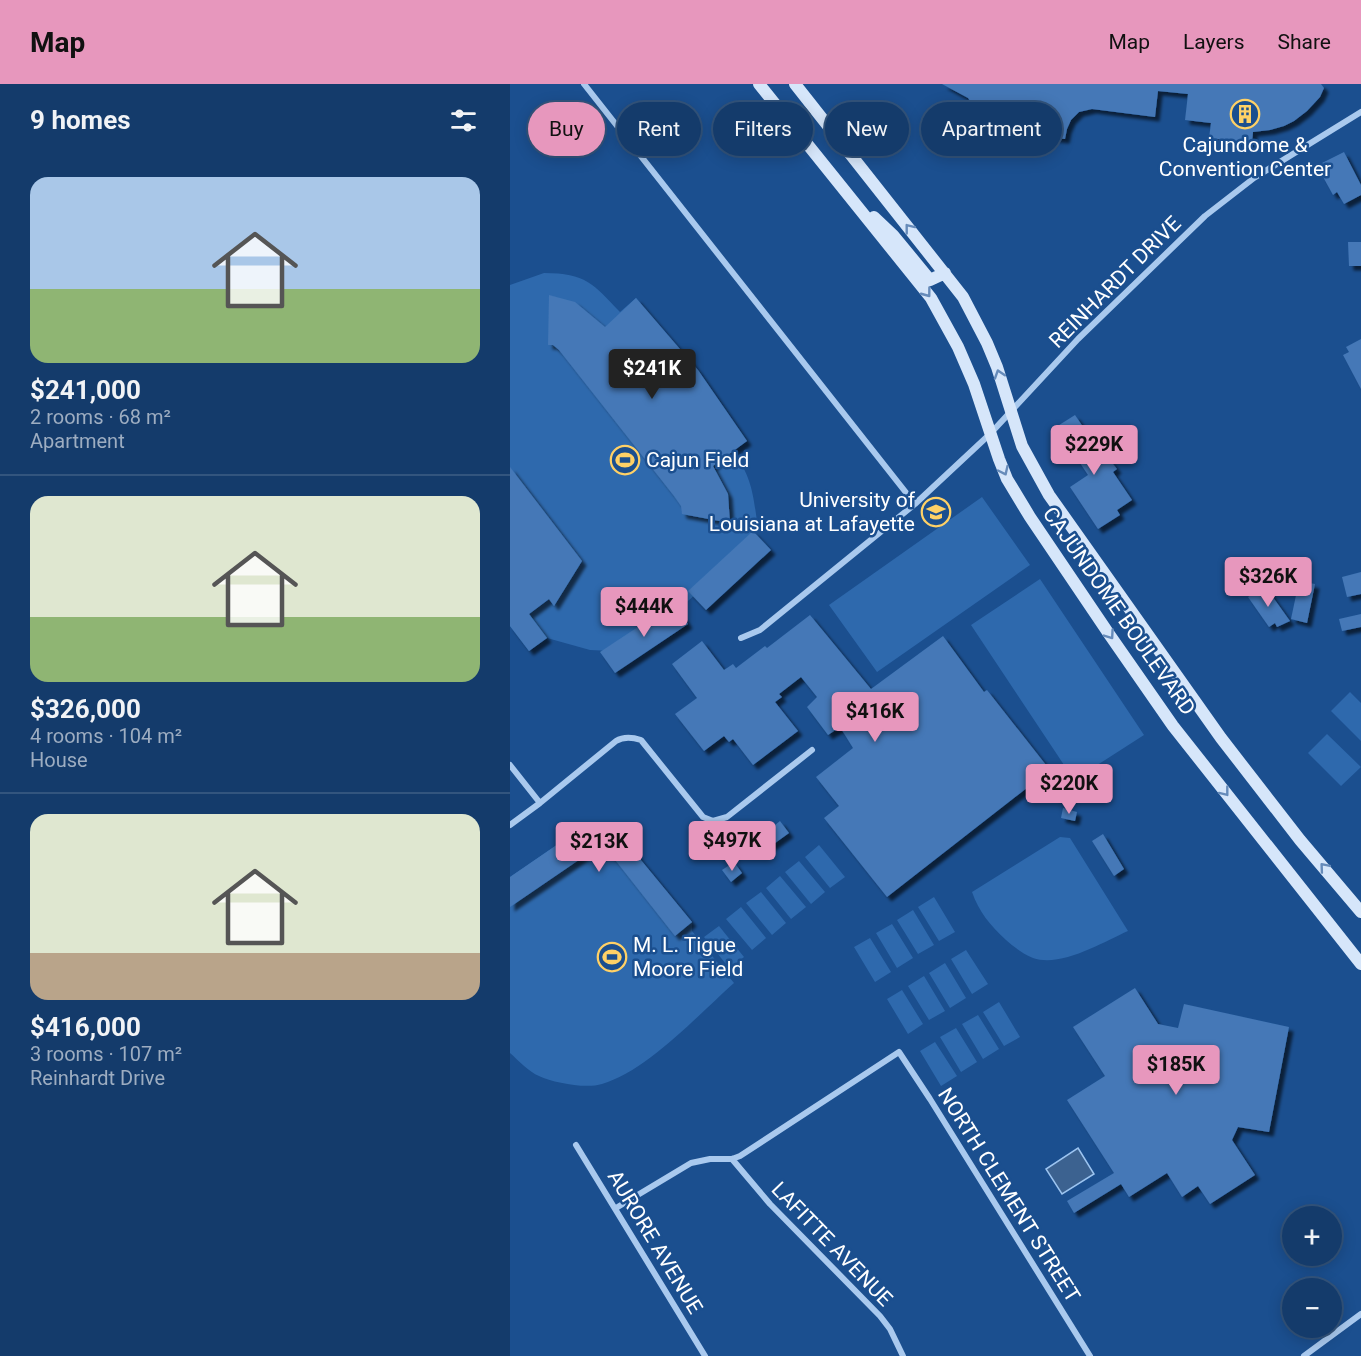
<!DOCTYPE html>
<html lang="en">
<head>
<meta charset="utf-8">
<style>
	body { margin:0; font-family:Roboto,sans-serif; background:#214673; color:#f1f3f6; height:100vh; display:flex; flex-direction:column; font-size:22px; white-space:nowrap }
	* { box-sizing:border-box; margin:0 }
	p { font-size:20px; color:#9dadc1 }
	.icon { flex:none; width:33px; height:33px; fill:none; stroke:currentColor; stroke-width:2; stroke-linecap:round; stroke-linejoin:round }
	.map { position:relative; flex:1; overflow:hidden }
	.sheet { display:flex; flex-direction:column; background:#143b6b; width:510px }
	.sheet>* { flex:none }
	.guide { position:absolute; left:18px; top:18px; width:570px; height:54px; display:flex; gap:12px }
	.controls { position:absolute; left:772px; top:1122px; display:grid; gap:12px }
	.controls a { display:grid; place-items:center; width:60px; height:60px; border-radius:50%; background:#143b6b; box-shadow:0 3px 15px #0003,0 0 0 2px #33557e; font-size:30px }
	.price { position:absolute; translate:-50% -51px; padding:0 14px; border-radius:6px; background:#e797bd; color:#111; font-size:20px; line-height:39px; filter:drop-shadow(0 2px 3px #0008) }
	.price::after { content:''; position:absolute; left:50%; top:36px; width:18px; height:14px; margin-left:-9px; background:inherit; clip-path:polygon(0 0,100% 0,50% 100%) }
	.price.on { background:#222; color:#fff }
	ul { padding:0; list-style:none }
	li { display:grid; align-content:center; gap:12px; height:318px; padding:0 30px }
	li+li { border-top:2px solid #33557e }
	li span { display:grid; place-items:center; height:186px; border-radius:18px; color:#555 }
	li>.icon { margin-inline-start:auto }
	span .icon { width:108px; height:108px; fill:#fffc; stroke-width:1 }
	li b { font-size:26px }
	h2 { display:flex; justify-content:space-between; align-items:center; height:72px; padding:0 30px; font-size:26px }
	.tag { padding:0 21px; border-radius:27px; background:#143b6b; box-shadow:0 3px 15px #0003,0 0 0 2px #33557e; font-size:21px; line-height:54px }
	.tag.on { background:#e797bd; color:#111 }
	header { display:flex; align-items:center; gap:36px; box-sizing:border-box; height:84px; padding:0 30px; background:#e797bd; color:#111 }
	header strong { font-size:28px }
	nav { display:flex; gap:33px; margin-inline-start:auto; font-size:21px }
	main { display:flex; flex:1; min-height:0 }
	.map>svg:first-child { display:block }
</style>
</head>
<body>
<header>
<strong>Map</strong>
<nav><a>Map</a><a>Layers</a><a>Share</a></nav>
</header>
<main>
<section class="sheet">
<h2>9 homes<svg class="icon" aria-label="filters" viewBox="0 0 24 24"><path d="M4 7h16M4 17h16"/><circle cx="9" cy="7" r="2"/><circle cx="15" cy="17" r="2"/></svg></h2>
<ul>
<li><span style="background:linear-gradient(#a9c7e8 60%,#8fb573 0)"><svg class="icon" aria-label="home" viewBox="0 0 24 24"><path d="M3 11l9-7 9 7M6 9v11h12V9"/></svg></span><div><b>$241,000</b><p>2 rooms · 68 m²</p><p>Apartment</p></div></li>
<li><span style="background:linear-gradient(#dfe7d0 65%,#8fb573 0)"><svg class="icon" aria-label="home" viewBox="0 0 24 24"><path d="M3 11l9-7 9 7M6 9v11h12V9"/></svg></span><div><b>$326,000</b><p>4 rooms · 104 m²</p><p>House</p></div></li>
<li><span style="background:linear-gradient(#dfe7d0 75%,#b9a48a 0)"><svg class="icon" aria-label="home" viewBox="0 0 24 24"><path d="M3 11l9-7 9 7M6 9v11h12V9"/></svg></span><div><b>$416,000</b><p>3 rooms · 107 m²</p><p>Reinhardt Drive</p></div></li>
</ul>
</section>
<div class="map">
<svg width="851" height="1272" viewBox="0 0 851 1272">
	<defs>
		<filter id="shadow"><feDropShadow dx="4.5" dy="4.5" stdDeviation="1.5" flood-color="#0009"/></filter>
	</defs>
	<rect width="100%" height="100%" fill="#1b4f8f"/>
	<path fill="#2e69ad" d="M34,189C76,189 83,200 110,228L126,214L188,286L237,357L223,367C243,395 243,411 248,444L229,473L157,535L101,567L80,566L37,554L19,567L0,542V201Z
		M472,413L520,481L367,588L319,521Z
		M530,495L634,651L564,696L461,541Z
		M840,608L851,619V657L821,627Z
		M817,650L851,683L831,702L798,669Z
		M70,745L112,753L182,838V847L224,899C189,930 137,987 92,1000C76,1005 44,999 29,992C19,988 9,977 0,969V793Z
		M550,753L560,754L618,847C593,858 551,884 523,874C513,870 504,863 496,856C480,841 469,828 462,808Z
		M309,761L335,793L320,804L295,773Z
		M289,777L315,808L301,820L275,788Z
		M270,792L296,823L281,835L256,804Z
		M251,808L276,839L262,851L236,819Z
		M424,813L445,848L429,857L408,823Z
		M231,823L256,854L242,866L216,835Z
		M403,826L424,861L408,870L387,836Z
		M382,840L403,874L387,884L366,849Z
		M209,842L234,873L220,885L194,853Z
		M360,854L381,888L365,898L344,863Z
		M456,866L478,900L462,910L441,875Z
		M435,879L456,914L440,924L419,889Z
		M414,892L435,927L419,936L398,902Z
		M392,906L413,940L398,950L377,915Z
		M489,918L510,953L494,962L473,928Z
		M468,931L489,965L473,975L452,940Z
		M446,944L467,978L451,988L430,953Z
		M425,958L447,992L431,1002L410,967Z"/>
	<path fill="#3c6290" stroke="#9cc4f0" stroke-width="1.5" d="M568,1064L584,1090L552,1110L536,1085Z"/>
	<path fill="#4478b7" filter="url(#shadow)" d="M432,0H811L814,4L810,13L797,27L784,37L774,42L760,46L743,48L742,59L699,54L701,39L675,36L678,10L648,7L645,33L582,25L569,28L561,36L557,45L555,55L466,45L465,24L458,14Z
		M834,68L851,101V111L834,120L827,108L823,111L812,91L817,89L812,79Z
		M838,158H851V182H839Z
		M39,211L65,218L95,243L126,214L188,286L237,357L203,382L218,410L220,439L172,430L171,422L164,412L49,266L43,261H38Z
		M851,255V305L833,271L839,268L836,263Z
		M565,331L597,378L600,376L607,385L603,388L622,416L607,426L610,431L588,445L560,403L578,391L546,343Z
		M0,383L72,477L44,522L39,515L19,530L37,554L19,567L0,542Z
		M243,447L261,466L196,526L178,507Z
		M851,488V510L837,513L832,493Z
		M789,497L805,500L797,539L781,535Z
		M755,502L780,537L767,543L765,539L759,543L738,513Z
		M164,519L178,540L105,589L90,568Z
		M851,530V543L832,547L829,535Z
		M300,531L361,605L433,552L474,608L477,606L540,686L377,813L314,734L329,722L306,693L343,664L330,643L318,651L297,623L307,613L291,593L269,610L272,613L265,618L288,647L243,681L223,655L219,658L214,652L194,667L165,630L187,614L162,580L192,557L214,586L223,580L226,584L255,562L257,564Z
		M553,724L567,728L565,737L551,734Z
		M270,737L279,749L261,762L253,751Z
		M70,745L112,753L182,838L165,852L102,772L79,769L0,823V793Z
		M593,750L614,785L604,792L582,757Z
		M224,778L232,789L221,798L212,786Z
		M625,904L648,940L668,944L674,920L779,943L759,1048L728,1043L722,1056L745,1091L700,1120L688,1102L672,1113L657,1089L619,1113L611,1100L564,1129L557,1117L604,1089L557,1016L595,992L563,943Z"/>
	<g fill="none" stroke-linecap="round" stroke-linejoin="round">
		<path stroke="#a9c9ee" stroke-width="6" d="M74,0L405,420
			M231,554L250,546L405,420L480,350L568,255L695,132L744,94L851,28
			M0,681L30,719
			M0,741L30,719L106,657C114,652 122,653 131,656L193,733L203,737L217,733L302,666
			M66,1061L195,1272
			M222,1075L260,1120L370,1232L380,1245L393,1272
			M106,1124L181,1079L200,1075H222L230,1072L389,968L420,1015L580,1272
			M794,1272L851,1230"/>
		<path stroke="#d6e6fa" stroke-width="12" d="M249,0L421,214L448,263L464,300L489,375L497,395L520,433L599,550L663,642L851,880
			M285,0L453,213L477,259L487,283L512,362L539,411L711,654L790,756L851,828
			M364,133L383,151L420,196L435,189"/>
	</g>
	<defs><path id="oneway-chevron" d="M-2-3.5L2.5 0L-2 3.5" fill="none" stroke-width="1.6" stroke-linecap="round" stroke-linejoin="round" transform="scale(1.5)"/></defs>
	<g stroke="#668bba">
		<use href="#oneway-chevron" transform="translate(399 144) rotate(-128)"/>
		<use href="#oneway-chevron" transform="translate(417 209) rotate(53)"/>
		<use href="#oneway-chevron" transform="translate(489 290) rotate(-108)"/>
		<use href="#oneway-chevron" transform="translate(494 387) rotate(65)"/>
		<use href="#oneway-chevron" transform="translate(600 551) rotate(55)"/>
		<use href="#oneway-chevron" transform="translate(715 708) rotate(52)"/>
		<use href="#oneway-chevron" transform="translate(814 783) rotate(-130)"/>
	</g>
	<defs>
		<g id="building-ring" transform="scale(1.5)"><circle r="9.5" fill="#1b4f8f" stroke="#ffd166" stroke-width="1.5"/><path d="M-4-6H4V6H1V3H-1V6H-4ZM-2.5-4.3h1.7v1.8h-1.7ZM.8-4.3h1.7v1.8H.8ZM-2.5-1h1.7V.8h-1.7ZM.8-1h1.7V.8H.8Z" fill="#ffd166"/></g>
		<g id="stadium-ring" transform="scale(1.5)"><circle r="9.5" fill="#1b4f8f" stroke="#ffd166" stroke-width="1.5"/><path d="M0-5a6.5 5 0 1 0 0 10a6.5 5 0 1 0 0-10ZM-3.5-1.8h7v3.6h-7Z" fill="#ffd166"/></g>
		<g id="university-ring" transform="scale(1.5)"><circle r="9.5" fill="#1b4f8f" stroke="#ffd166" stroke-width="1.5"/><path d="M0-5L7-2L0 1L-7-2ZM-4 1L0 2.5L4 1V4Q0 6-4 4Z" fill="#ffd166"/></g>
	</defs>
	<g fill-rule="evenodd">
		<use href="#building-ring" x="735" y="30"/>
		<use href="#stadium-ring" x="115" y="376"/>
		<use href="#university-ring" x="426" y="428"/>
		<use href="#stadium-ring" x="102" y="873"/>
	</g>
	<g text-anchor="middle" stroke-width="5" stroke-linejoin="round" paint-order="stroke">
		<g font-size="21" fill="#fff" stroke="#1b4f8f" text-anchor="start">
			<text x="735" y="68" text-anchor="middle">Cajundome &amp;<tspan x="735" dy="24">Convention Center</tspan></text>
			<text x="136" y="383">Cajun Field</text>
			<text x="405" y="423" text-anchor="end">University of<tspan x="405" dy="24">Louisiana at Lafayette</tspan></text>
			<text x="123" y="868">M. L. Tigue<tspan x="123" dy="24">Moore Field</tspan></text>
		</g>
		<g font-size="21" fill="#fff" stroke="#1b4f8f">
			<text transform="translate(605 198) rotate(-45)" y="7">REINHARDT DRIVE</text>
			<text transform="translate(609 527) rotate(55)" y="7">CAJUNDOME BOULEVARD</text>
			<text transform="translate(499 1111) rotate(58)" y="7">NORTH CLEMENT STREET</text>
			<text transform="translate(145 1158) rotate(59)" y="7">AURORE AVENUE</text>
			<text transform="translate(322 1160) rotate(46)" y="7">LAFITTE AVENUE</text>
		</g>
	</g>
</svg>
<div class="controls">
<a>+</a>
<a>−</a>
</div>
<b class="price on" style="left:142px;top:316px">$241K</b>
<b class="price" style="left:584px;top:392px">$229K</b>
<b class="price" style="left:758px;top:524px">$326K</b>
<b class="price" style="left:134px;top:554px">$444K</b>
<b class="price" style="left:365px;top:659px">$416K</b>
<b class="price" style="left:559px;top:731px">$220K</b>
<b class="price" style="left:222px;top:788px">$497K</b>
<b class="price" style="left:89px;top:789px">$213K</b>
<b class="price" style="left:666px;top:1012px">$185K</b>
<div class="guide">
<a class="tag on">Buy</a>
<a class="tag">Rent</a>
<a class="tag">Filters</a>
<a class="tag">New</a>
<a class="tag">Apartment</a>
</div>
</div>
</main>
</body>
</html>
